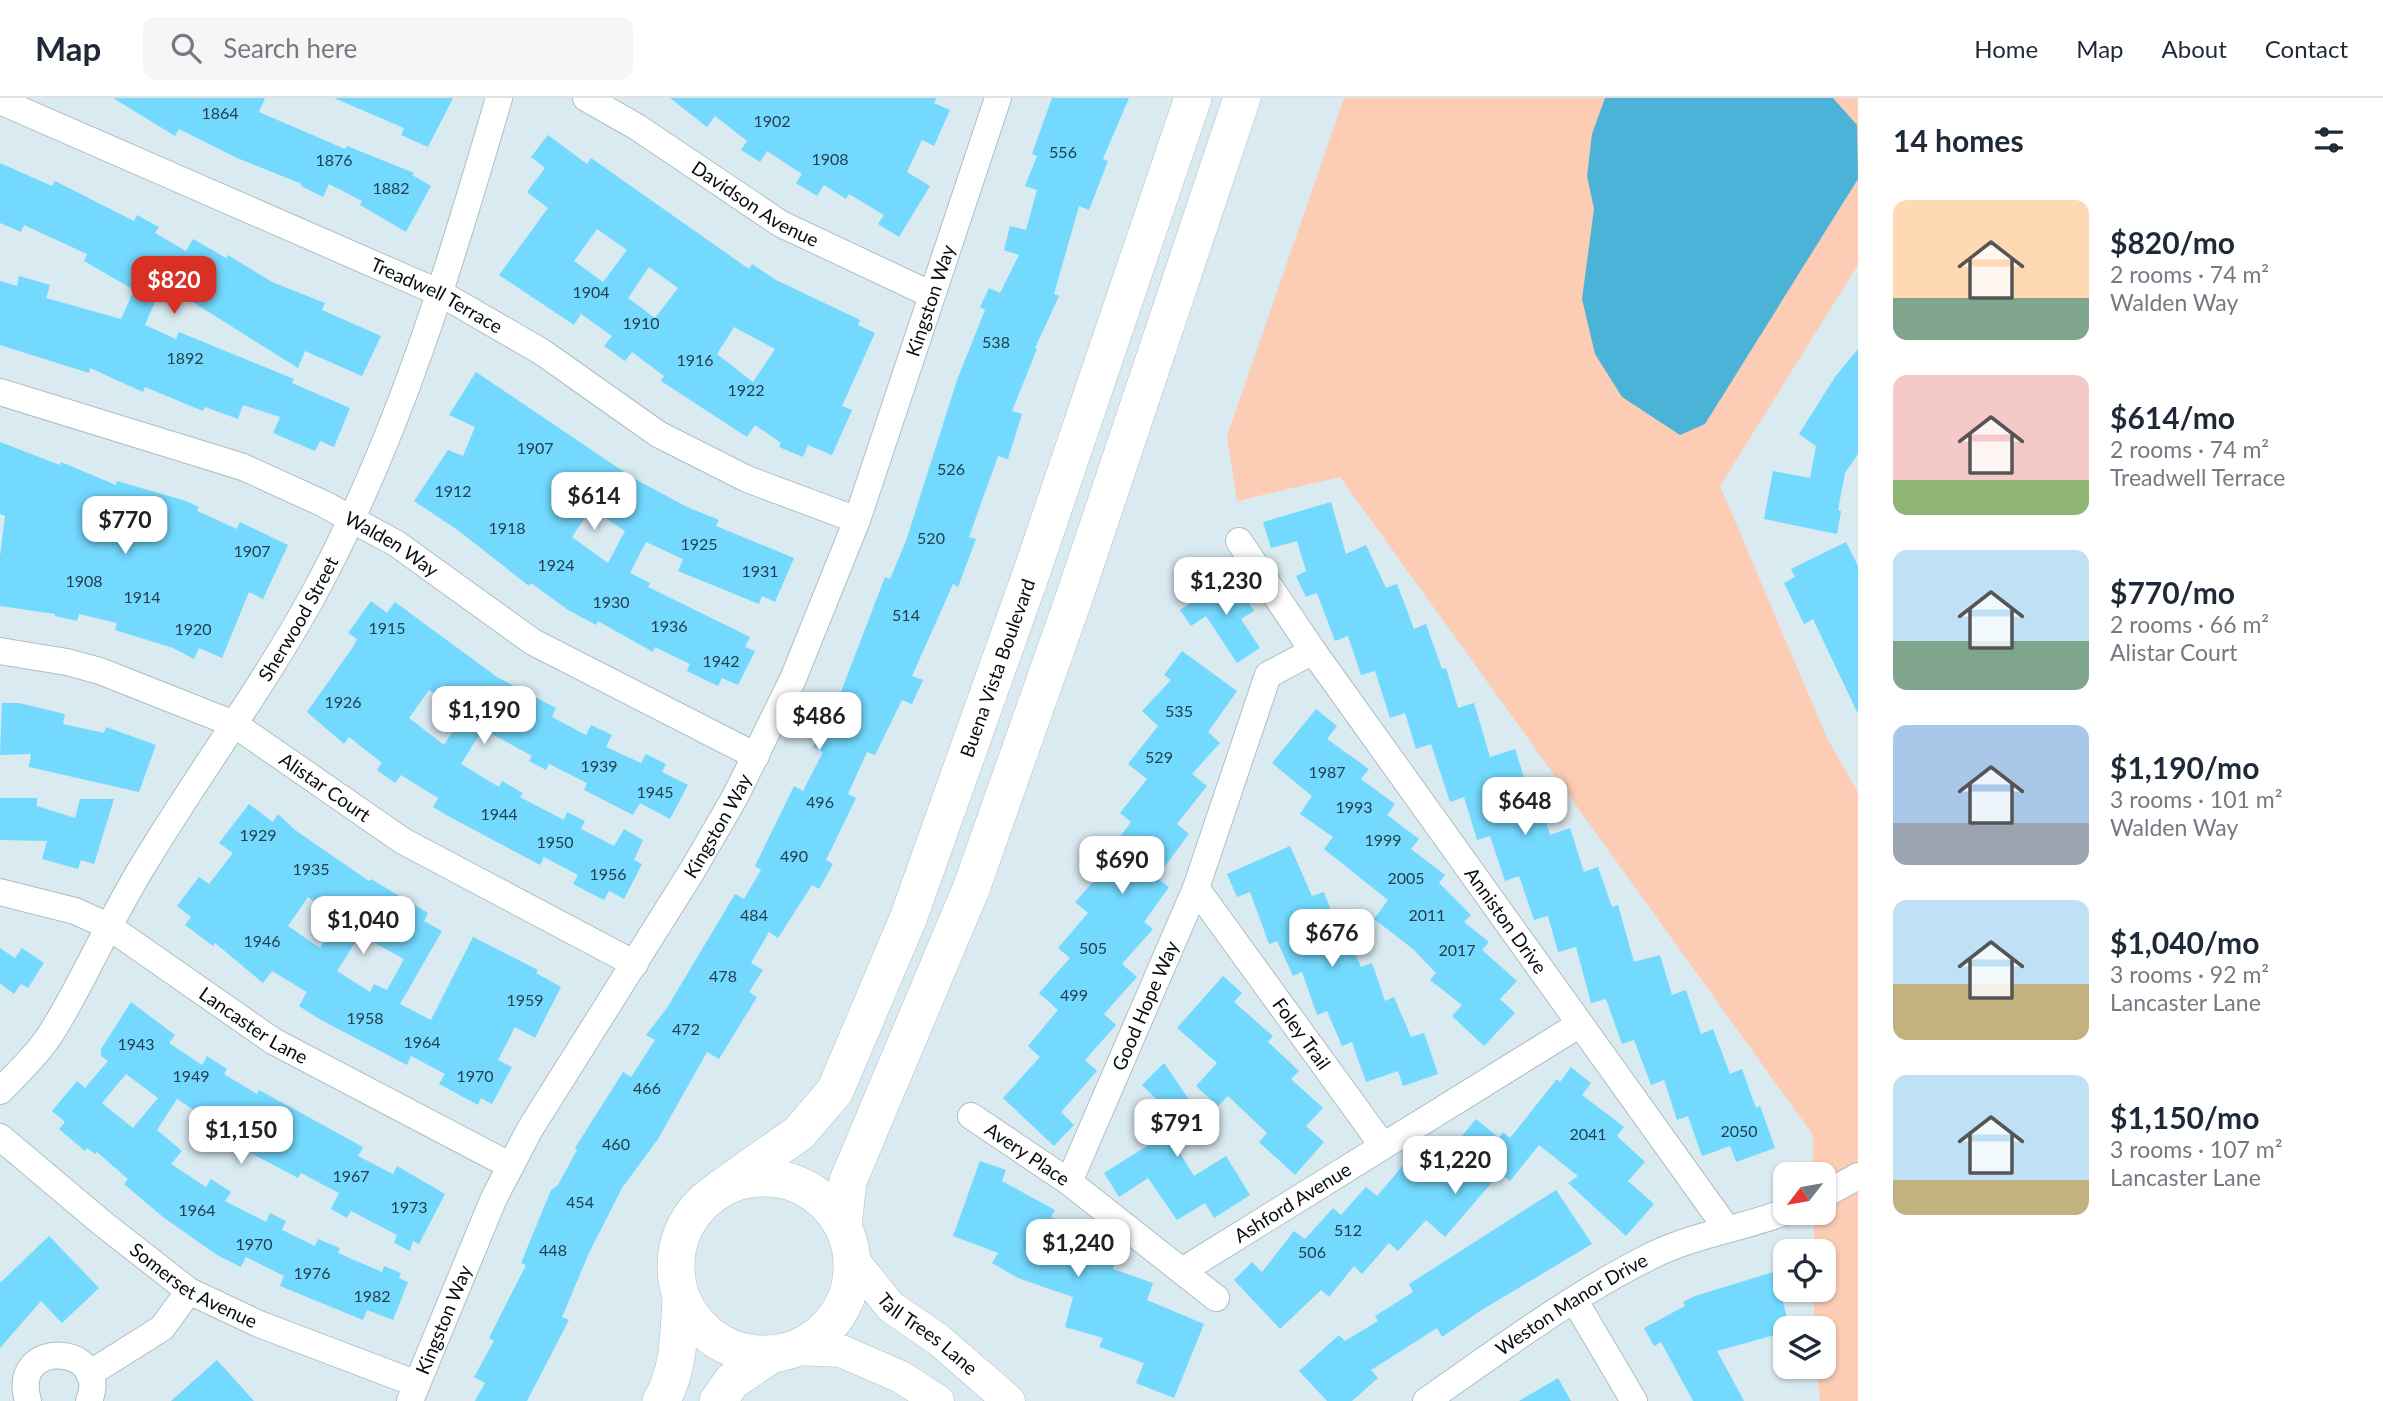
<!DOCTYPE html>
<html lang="en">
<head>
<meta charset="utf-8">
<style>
	body { margin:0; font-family:Lato,sans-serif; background:#f6f6f7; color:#1f2937; height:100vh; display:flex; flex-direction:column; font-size:26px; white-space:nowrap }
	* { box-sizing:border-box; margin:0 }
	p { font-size:23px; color:#747a83 }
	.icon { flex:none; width:38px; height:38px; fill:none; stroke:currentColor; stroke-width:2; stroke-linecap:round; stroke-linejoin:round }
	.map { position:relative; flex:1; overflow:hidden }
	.sheet { display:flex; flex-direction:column; background:#fff; width:525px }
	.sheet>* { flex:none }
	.needle { width:46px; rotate:239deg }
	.tools { position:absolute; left:1773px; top:1064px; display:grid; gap:14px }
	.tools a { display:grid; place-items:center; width:63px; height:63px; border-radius:14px; background:#fff; box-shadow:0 2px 5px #0004; font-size:35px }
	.price { position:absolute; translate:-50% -60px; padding:0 16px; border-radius:14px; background:#fff; color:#222; font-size:23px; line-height:46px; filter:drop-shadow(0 2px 4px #0008) }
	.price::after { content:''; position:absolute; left:50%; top:42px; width:21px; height:16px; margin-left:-10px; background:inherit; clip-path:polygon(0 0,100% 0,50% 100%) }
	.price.active { background:#d93025; color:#fff }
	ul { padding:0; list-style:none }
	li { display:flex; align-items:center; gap:21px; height:175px; padding:0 35px }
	li span { display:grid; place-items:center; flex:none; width:196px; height:140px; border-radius:14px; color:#555 }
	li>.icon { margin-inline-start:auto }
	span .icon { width:84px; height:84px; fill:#fffc; stroke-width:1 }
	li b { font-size:30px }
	h2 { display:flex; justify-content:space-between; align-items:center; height:84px; padding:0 35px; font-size:30px }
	header { display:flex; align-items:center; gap:42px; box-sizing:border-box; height:98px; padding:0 35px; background:#fff; border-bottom:2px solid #e0e1e3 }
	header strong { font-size:33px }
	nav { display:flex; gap:38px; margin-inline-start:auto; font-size:24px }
	.search { width:490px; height:63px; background:#f6f6f7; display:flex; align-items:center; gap:18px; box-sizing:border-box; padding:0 24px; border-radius:14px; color:#747a83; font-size:26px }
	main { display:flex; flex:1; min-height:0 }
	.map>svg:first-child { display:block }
</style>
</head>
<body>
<header>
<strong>Map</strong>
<div class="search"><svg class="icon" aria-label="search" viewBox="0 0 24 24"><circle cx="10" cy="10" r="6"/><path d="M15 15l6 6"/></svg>Search here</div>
<nav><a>Home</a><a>Map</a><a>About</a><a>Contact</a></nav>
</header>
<main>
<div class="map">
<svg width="1858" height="1303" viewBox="0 0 1858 1303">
	<rect width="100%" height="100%" fill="#d9eaf1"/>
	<path fill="#fccdb4" d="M1344,0H1858V167L1720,388L1828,642L1858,694V1303H1820L1817,1269H1824V1230H1814V1192H1824V1153H1814V1115H1824V1076H1813V1037L1340,379L1237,403L1227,338Z"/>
	<path fill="#4bb3d7" d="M1605,0H1833L1857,27L1858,81L1705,326L1680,337L1622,299L1595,256L1582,201L1594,111L1587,78L1592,36Z"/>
	<path fill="#73d9fe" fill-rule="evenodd" d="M113,0H265L259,14L345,51L347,48L414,75L412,77L431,88L406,134L360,107L362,103L329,86L323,99L301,88L302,86L237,60L179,31L175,38Z
		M334,0H453L428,49L401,37L404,30Z
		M670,0H937L934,5L950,12L934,48L922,42L907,74L930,88L899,139L878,126L884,117L849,96L846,101L824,87L817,98L796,85L802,76L767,53L760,64L741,52L747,43L715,18L707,29Z
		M1052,0H1129L1103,61L1108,63L1089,112L1079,108L1054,196L1059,198L1035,250L1037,251L1012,313L1022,316L1008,361L998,358L969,439L976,441L958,489L953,486L912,578L923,582L912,606L902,602L875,657L867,654L848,696L856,700L826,762L833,766L819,791L812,787L778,840L769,834L751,865L763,872L749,894L757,899L719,961L707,954L658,1041L622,1090L589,1155L562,1219L569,1222L527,1303H475L485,1285L474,1279L494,1243L489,1240L526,1167L521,1165L551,1092L558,1087L577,1052L575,1050L623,974L631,979L655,942L646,937L667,910L735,796L744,801L761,772L755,768L794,688L803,693L823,654L813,649L823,628L831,620L885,479L890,481L906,443L957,282L985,212L980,209L989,190L1000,195L1019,157L1004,152L1010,128L1026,132L1037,92L1025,88L1037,58L1032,56Z
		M548,37L587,66L591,60L749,171L752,166L776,182L860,222L858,227L875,235L842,308L852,312L832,357L808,347L803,359L779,349L781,345L755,327L747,339L661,283L664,278L632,254L625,263L604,248L612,238L581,216L574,227L499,177L548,110L527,94L545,70L531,59ZM597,131L627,152L603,184L574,163ZM649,169L678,190L655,220L628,200ZM734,229L775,251L753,284L717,256Z
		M0,65L52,88L55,83L134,123L137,117L159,129L155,135L186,153L193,141L226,160L228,157L272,184L325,205L322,212L381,238L362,278L305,253L298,270L172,191L169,197L160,192L145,227L176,241L179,234L294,281L292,285L350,310L334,349L320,343L315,353L273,335L280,319L243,307L238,321L205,309L203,313L145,289L143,294L90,270L89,275L0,247V183L17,188L19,178L50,187L46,200L121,221L134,192L84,163L87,156L24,127L21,134L0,125Z
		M1858,251V356L1845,375L1838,412L1841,413L1837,436L1764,421L1773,373L1810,380L1816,348L1799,336L1835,279Z
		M476,274L633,380L687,409L719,422L716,428L794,460L775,504L762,498L759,506L678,473L683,461L646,444L630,475L650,485L648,489L750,539L745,549L755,553L738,587L722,580L718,588L687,573L690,566L655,549L653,554L598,523L596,527L568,512L531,485L529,488L459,433L414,403L448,352L463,358L475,329L449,317ZM591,410L625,433L608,465L572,439Z
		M0,344L60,367L61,364L116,387L117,383L186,403L199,409L197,413L237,431L240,424L288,447L263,501L249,494L222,560L199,550L194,561L173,550L115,532L117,525L79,516L77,523L55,518V516L0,508V458L5,418L0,416Z
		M1331,404L1346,456L1366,447L1386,490L1397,486L1414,531L1426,526L1442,571L1446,570L1458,610L1474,605L1490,659L1515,651L1529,695L1537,693L1550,737L1570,730L1584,774L1598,769L1612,809L1618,807L1634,864L1660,857L1672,897L1686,892L1701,936L1713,931L1730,976L1742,971L1756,1010L1760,1008L1775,1050L1736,1064L1730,1048L1702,1058L1688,1018L1677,1022L1664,982L1651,987L1634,942L1622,946L1606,901L1591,905L1576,849L1558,854L1548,818L1534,822L1519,778L1505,783L1490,738L1477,742L1464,699L1450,704L1431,646L1416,651L1405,615L1390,620L1375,573L1361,577L1348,538L1335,543L1317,495L1306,499L1296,478L1306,473L1297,443L1271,450L1263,424Z
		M1846,444L1858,468V616L1813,521L1804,526L1784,485L1795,479L1791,471Z
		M1232,479L1254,513L1241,521L1260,550L1237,565L1206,518L1191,528L1180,512Z
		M371,503L387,515L395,504L497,579L556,610L552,619L586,637L591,627L612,637L606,649L641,665L646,656L666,666L662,674L688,687L670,721L640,705L633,717L584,692L587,685L549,666L546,672L529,663L532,658L483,631L461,666L499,689L502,683L523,695L520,699L564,722L567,714L585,723L581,731L614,748L624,731L643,742L634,762L642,766L624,801L609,793L604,802L573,786L578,777L544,759L540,767L448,718L433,709L438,700L401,677L395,685L377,672L382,665L349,639L344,646L307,614L353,549L357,541L348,535ZM429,592L465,614L444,647L409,620Z
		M1182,553L1237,593L1208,634L1220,645L1192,676L1207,688L1177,726L1189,736L1156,780L1169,789L1144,824L1153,831L1122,866L1137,879L1104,916L1116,927L1085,962L1097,973L1061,1014L1074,1027L1054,1048L1003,1000L1040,959L1028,948L1058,912L1039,895L1070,860L1058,850L1088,815L1075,804L1102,774L1097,770L1131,724L1120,715L1147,681L1128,666L1158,628L1142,613L1171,582L1164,577Z
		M2,605H19L65,616L63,626L104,635L106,629L156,647L139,694L29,669L31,656L0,657Z
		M1316,611L1337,628L1327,641L1369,671L1361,681L1395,706L1387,717L1419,741L1411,751L1445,777L1439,785L1471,817L1464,824L1489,844L1482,852L1517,883L1500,901L1515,915L1484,948L1452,918L1462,907L1430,882L1436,875L1413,851L1374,821L1388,802L1324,751L1333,739L1300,716L1312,698L1272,665Z
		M0,700H37V708L75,720L80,701H114L94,766L81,762L78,771L42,761L47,743L0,742Z
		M249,706L273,724L278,716L295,732L369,783L371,781L428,815L424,823L442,833L400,906L431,922L473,839L538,872L536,875L561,889L535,940L515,929L498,962L512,969L492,1006L481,1000L478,1007L439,986L445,976L411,958L407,967L321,922L299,908L307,894L272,873L263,885L215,845L213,848L185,827L191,819L177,808L199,779L209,786L233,755L219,745ZM308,799L337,821L320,850L288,828ZM360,837L404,861L387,892L374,886L370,894L337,873Z
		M1290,748L1312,798L1324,794L1338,831L1343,829L1361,869L1372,865L1385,903L1394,899L1411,939L1424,935L1438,976L1403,988L1398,973L1366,984L1352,944L1342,948L1327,913L1317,917L1302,874L1293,878L1277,843L1269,846L1250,794L1237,799L1227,776Z
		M0,850L15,860L22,850L44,865L28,890L21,886L14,896L0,885Z
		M1223,878L1242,895L1234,904L1273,938L1268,944L1299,973L1291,981L1323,1010L1306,1028L1324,1044L1295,1077L1259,1044L1267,1035L1228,998L1218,1008L1196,988L1217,965L1177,930Z
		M131,904L175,937L169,945L202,967L207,958L227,971L224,976L257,996L259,992L363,1049L358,1058L393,1076L397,1068L445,1096L419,1146L413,1143L410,1153L394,1145L397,1137L351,1113L347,1120L331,1111L339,1095L301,1075L298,1080L249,1054L247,1057L202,1031L208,1021L177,1001L157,1032L182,1053L171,1066L206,1089L211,1081L231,1094L225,1103L266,1124L270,1115L286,1123L282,1132L315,1148L318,1141L340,1150L338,1155L382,1174L384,1168L401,1175L399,1180L408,1184L393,1222L367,1212L363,1222L280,1188L284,1178L246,1159L241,1169L217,1157L163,1119L124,1086L128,1081L97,1054L95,1056L87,1050L85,1053L59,1031L65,1024L52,1013L77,983L85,990L108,963L101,958V951ZM126,976L158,1000L133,1030L102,1005Z
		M1164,965L1203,1022L1176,1049L1194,1078L1226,1058L1250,1097L1214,1120L1205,1105L1177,1122L1148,1080L1119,1099L1104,1075L1150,1046L1145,1038L1174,1019L1142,987Z
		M1571,969L1591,985L1582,997L1624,1029L1617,1038L1645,1064L1628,1083L1654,1106L1626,1138L1568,1085L1578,1078L1539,1047L1510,1083L1500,1075L1445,1139L1426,1122L1398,1153L1389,1145L1362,1176L1354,1168L1329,1199L1321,1192L1280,1231L1234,1182L1252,1164L1262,1174L1294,1133L1305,1141L1333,1110L1341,1117L1366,1089L1377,1098L1406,1064L1416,1072L1443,1040L1453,1049L1476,1021L1499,1040L1503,1034L1510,1040L1557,981L1560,984Z
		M980,1063L1006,1072L1002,1083L1055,1112L1051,1119L1085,1132L1080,1147L1117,1158L1113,1171L1153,1185L1147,1202L1204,1226L1174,1300L1136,1285L1144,1265L1099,1249L1103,1240L1065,1229L1073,1199L1018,1180L992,1165L998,1155L953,1138Z
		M1556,1092L1592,1146L1480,1213L1442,1239L1437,1230L1371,1272L1378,1280L1352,1303H1327L1299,1273L1339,1237L1345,1243L1378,1223L1375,1218L1413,1194L1409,1186Z
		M49,1138L99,1190L62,1225L41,1203L0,1250V1185Z
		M1780,1172L1786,1193L1780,1194L1790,1230H1785V1234L1717,1253L1744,1303H1693L1661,1244L1654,1248L1644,1230L1685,1208L1683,1204L1695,1198Z
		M217,1262L254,1303H171Z
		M1558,1280L1571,1303H1519Z"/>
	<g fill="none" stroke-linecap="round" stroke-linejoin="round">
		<g stroke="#aebec5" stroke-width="28">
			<g id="minor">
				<path id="s1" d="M586,0L637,29L781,126L932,197"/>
				<path id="s2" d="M0,3L440,195L542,254L658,336L747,381L857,422"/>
				<path id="s3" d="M0,294L243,369L322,405L397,446L533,544L756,658"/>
				<path id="s4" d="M1239,443L1313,553L1727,1131"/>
				<path id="s5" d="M0,553L67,564L100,573L234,626L403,743L635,866"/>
				<path id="s6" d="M1196,790L1383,1048"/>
				<path id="s7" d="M0,794L75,813L108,828L273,943L511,1068"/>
				<path id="s8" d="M0,993C19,974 41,953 55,929C87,876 111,819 144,766C200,673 266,585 317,490C400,335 450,168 499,0"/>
				<path id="s9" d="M971,1018L1069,1084L1216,1200"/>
				<path id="s10" d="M0,1039L102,1125L189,1193L259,1226L417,1286"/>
				<path id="s11" d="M1069,1084L1196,790L1268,577L1313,553"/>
				<path d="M1824,1097L1858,1078"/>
				<path id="s12" d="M1182,1173L1580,926"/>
				<path d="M1575,1203L1634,1303"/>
				<path d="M89,1276L162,1230L189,1193"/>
				<path d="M28,1303C9,1238 112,1247 89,1303"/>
				<path id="s13" d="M410,1303L494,1100L530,1031L692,773L735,699L793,581L857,422L998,0"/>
				<path id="s14" d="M1426,1303C1498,1253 1571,1198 1649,1159C1692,1137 1740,1131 1785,1114"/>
			</g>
		</g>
		<g stroke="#aebec5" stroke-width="33">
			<g id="tertiary">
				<path id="s15" d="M852,1161L891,1209L939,1242L1009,1303"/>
				<path d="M795,1251L841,1253L901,1279L938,1303"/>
			</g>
		</g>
		<g stroke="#aebec5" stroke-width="38">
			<g id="secondary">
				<circle cx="764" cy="1168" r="88"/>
				<path id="s16" d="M721,1090L799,1035L835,993L908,821L1031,476L1193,0"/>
				<path d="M843,1128L848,1083L971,791L1074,500L1242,0"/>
				<path d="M661,1303C679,1274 679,1234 681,1200"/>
				<path d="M718,1303L732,1283L772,1256"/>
			</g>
		</g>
		<use href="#minor" stroke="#fff" stroke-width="26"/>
		<use href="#tertiary" stroke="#fff" stroke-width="32"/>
		<use href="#secondary" stroke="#fff" stroke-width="37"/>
	</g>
	<g text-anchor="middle" stroke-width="5" stroke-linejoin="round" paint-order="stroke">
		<g font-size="16" fill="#23404c">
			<text x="220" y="21">1864</text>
			<text x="772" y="29">1902</text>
			<text x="1063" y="60">556</text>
			<text x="830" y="67">1908</text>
			<text x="334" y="68">1876</text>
			<text x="391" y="96">1882</text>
			<text x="591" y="200">1904</text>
			<text x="641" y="231">1910</text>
			<text x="996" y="250">538</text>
			<text x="185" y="266">1892</text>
			<text x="695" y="268">1916</text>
			<text x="746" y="298">1922</text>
			<text x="535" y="356">1907</text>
			<text x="951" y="377">526</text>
			<text x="453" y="399">1912</text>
			<text x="507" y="436">1918</text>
			<text x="931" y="446">520</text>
			<text x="699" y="452">1925</text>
			<text x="252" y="459">1907</text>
			<text x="556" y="473">1924</text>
			<text x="760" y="479">1931</text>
			<text x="84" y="489">1908</text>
			<text x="142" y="505">1914</text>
			<text x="611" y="510">1930</text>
			<text x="906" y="523">514</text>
			<text x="669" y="534">1936</text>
			<text x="387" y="536">1915</text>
			<text x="193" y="537">1920</text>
			<text x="721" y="569">1942</text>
			<text x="343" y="610">1926</text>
			<text x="1179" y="619">535</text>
			<text x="1159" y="665">529</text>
			<text x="599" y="674">1939</text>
			<text x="1327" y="680">1987</text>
			<text x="655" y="700">1945</text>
			<text x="820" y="710">496</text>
			<text x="1354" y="715">1993</text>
			<text x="499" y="722">1944</text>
			<text x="258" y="743">1929</text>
			<text x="1383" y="748">1999</text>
			<text x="555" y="750">1950</text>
			<text x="794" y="764">490</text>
			<text x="311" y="777">1935</text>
			<text x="608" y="782">1956</text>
			<text x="1406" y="786">2005</text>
			<text x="754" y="823">484</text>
			<text x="1427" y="823">2011</text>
			<text x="262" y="849">1946</text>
			<text x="1093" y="856">505</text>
			<text x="1457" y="858">2017</text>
			<text x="723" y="884">478</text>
			<text x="1074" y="903">499</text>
			<text x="525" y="908">1959</text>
			<text x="365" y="926">1958</text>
			<text x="686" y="937">472</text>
			<text x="422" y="950">1964</text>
			<text x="136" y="952">1943</text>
			<text x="191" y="984">1949</text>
			<text x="475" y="984">1970</text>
			<text x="647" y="996">466</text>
			<text x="1739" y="1039">2050</text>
			<text x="1588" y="1042">2041</text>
			<text x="616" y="1052">460</text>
			<text x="351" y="1084">1967</text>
			<text x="580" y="1110">454</text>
			<text x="409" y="1115">1973</text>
			<text x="197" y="1118">1964</text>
			<text x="1348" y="1138">512</text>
			<text x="254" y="1152">1970</text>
			<text x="553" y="1158">448</text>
			<text x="1312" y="1160">506</text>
			<text x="312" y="1181">1976</text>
			<text x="372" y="1204">1982</text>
		</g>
		<g font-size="19" fill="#080d10" stroke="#fff">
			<text dy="7" stroke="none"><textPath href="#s1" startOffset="200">Davidson Avenue</textPath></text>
			<text dy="7" stroke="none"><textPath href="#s2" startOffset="478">Treadwell Terrace</textPath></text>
			<text dy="7" stroke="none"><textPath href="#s13" startOffset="1222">Kingston Way</textPath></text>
			<text dy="7" stroke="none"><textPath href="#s3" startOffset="422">Walden Way</textPath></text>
			<text dy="7" stroke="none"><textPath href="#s8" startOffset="560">Sherwood Street</textPath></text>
			<text dy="7" stroke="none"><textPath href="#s16" startOffset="604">Buena Vista Boulevard</textPath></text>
			<text dy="7" stroke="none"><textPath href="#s5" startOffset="357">Alistar Court</textPath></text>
			<text dy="7" stroke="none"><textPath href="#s13" startOffset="654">Kingston Way</textPath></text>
			<text dy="7" stroke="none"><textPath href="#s4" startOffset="464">Anniston Drive</textPath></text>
			<text dy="7" stroke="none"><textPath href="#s11" startOffset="192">Good Hope Way</textPath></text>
			<text dy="7" stroke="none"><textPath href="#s7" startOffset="290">Lancaster Lane</textPath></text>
			<text dy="7" stroke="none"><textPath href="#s6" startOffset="180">Foley Trail</textPath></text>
			<text dy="7" stroke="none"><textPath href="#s9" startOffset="68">Avery Place</textPath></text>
			<text dy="7" stroke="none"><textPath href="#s12" startOffset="130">Ashford Avenue</textPath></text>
			<text dy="7" stroke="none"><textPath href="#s10" startOffset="245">Somerset Avenue</textPath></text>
			<text dy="7" stroke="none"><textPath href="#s14" startOffset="175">Weston Manor Drive</textPath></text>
			<text dy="7" stroke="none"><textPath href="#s13" startOffset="88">Kingston Way</textPath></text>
			<text dy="7" stroke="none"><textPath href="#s15" startOffset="107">Tall Trees Lane</textPath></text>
		</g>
	</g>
</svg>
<div class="tools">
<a><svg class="needle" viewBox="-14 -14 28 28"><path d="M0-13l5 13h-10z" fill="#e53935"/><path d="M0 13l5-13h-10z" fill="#747a83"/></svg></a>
<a><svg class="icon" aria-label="locate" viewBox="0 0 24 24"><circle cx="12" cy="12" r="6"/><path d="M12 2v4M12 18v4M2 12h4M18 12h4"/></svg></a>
<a><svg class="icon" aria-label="layers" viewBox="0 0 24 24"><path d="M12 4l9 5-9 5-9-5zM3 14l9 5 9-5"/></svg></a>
</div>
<b class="price active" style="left:174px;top:218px">$820</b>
<b class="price" style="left:594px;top:434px">$614</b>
<b class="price" style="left:125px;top:458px">$770</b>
<b class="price" style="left:1226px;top:519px">$1,230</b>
<b class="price" style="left:484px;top:648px">$1,190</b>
<b class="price" style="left:819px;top:654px">$486</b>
<b class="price" style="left:1525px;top:739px">$648</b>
<b class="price" style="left:1122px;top:798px">$690</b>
<b class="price" style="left:363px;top:858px">$1,040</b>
<b class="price" style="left:1332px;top:871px">$676</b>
<b class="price" style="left:1177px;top:1061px">$791</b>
<b class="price" style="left:241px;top:1068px">$1,150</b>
<b class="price" style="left:1455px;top:1098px">$1,220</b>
<b class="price" style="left:1078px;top:1181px">$1,240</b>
</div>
<section class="sheet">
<h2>14 homes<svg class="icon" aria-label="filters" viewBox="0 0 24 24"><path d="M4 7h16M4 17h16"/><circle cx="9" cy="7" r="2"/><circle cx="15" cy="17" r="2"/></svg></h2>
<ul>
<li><span style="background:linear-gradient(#ffd9b3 70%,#7fa58c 0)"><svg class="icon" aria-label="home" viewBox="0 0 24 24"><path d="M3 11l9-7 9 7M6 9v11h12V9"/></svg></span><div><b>$820/mo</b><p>2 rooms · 74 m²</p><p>Walden Way</p></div></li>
<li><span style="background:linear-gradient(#f6c9c9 75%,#8fb573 0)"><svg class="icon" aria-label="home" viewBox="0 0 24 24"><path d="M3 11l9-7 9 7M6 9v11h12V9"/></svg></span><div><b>$614/mo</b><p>2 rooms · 74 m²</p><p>Treadwell Terrace</p></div></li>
<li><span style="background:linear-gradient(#bfe0f5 65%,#7fa58c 0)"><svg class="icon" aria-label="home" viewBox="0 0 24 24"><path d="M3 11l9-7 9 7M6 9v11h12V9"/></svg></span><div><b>$770/mo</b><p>2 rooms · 66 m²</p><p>Alistar Court</p></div></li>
<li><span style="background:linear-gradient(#a9c7e8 70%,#9aa5b1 0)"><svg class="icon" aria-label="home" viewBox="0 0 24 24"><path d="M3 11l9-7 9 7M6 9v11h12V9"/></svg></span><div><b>$1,190/mo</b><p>3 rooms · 101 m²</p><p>Walden Way</p></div></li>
<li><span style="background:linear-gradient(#bfe0f5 60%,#c2b280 0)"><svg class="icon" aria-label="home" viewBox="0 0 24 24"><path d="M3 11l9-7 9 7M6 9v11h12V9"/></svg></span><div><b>$1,040/mo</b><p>3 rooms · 92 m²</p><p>Lancaster Lane</p></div></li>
<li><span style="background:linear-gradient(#bfe0f5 75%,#c2b280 0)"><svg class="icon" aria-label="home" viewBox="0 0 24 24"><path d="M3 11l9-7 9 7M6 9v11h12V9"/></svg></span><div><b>$1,150/mo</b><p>3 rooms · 107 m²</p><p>Lancaster Lane</p></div></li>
</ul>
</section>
</main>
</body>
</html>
